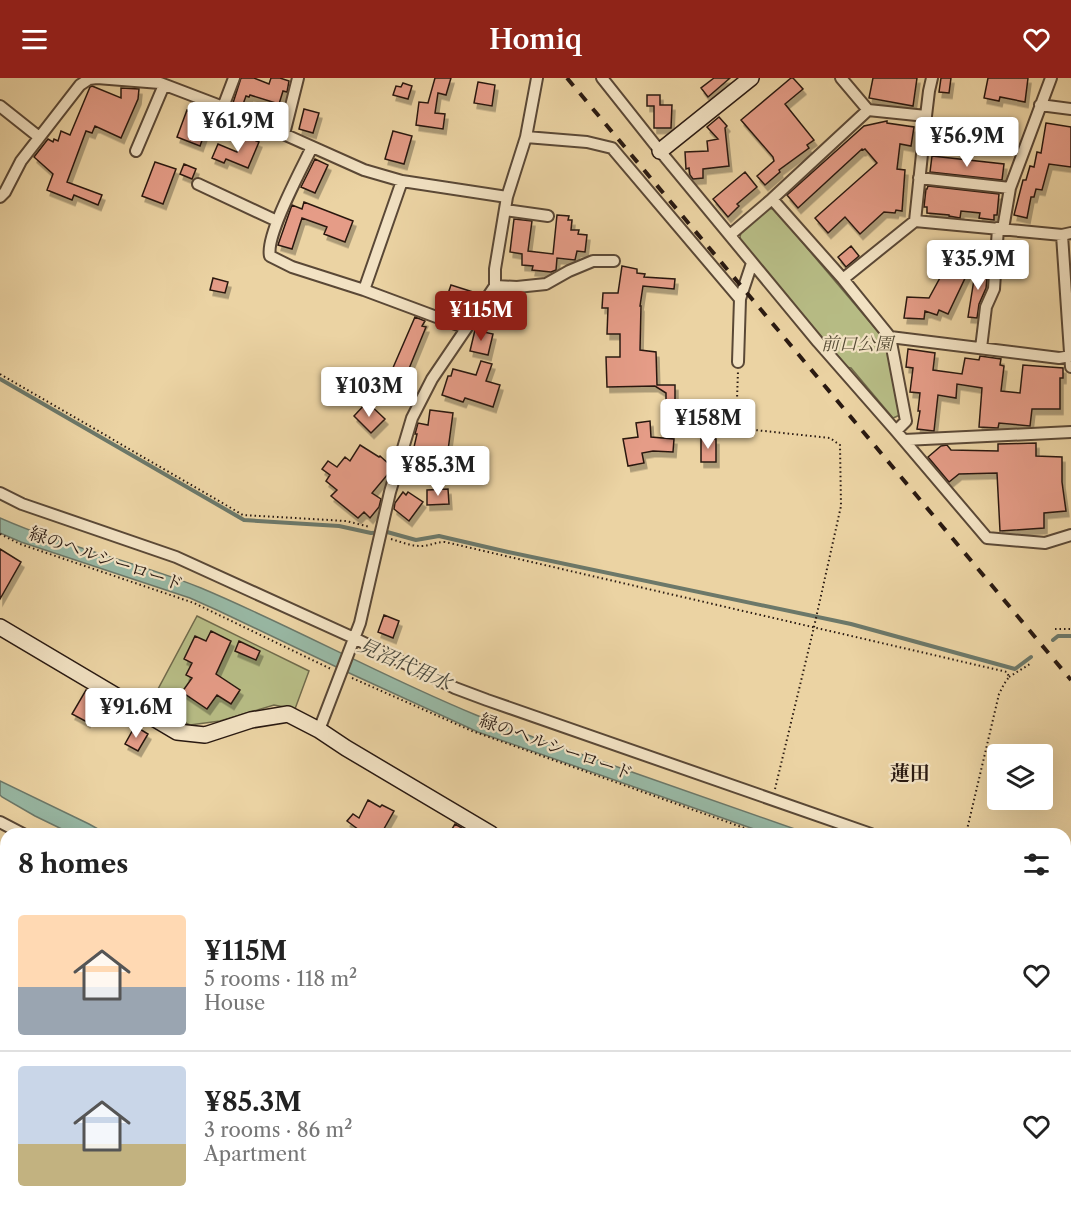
<!DOCTYPE html>
<html lang="en">
<head>
<meta charset="utf-8">
<style>
	body { margin:0; font-family:"Libre Caslon Text","Noto Serif JP",serif; background:#f6f6f6; color:#222; height:100vh; display:flex; flex-direction:column; font-size:22px; white-space:nowrap }
	* { box-sizing:border-box; margin:0 }
	p { font-size:20px; color:#767676 }
	.icon { flex:none; width:33px; height:33px; fill:none; stroke:currentColor; stroke-width:2; stroke-linecap:round; stroke-linejoin:round }
	.map { position:relative; flex:1; overflow:hidden }
	.panel { position:absolute; left:0px; top:750px; width:1071px; height:386px; display:flex; flex-direction:column; background:#fff; border-radius:18px 18px 0 0; box-shadow:0 6px 24px #0002 }
	.panel>* { flex:none }
	.buttons { position:absolute; left:987px; top:666px; display:grid; gap:12px }
	.buttons a { display:grid; place-items:center; width:66px; height:66px; border-radius:6px; background:#fff; box-shadow:0 6px 24px #0002; font-size:30px }
	.price { position:absolute; translate:-50% -51px; padding:0 14px; border-radius:6px; background:#fff; color:#222; font-size:20px; line-height:39px; filter:drop-shadow(0 2px 3px #0008) }
	.price::after { content:''; position:absolute; left:50%; top:36px; width:18px; height:14px; margin-left:-9px; background:inherit; clip-path:polygon(0 0,100% 0,50% 100%) }
	.price.selected { background:#8f2418; color:#fff }
	ul { padding:0; list-style:none }
	li { display:flex; align-items:center; gap:18px; height:150px; padding:0 18px }
	li+li { border-top:2px solid #e0e0e0 }
	li span { display:grid; place-items:center; flex:none; width:168px; height:120px; border-radius:6px; color:#555 }
	li>.icon { margin-inline-start:auto }
	span .icon { width:72px; height:72px; fill:#fffc; stroke-width:1 }
	li b { font-size:26px }
	h2 { display:flex; justify-content:space-between; align-items:center; height:72px; padding:0 18px; font-size:26px }
	header { display:flex; justify-content:space-between; align-items:center; height:78px; padding:0 18px; background:#8f2418; color:#fff; font-size:27px; font-weight:600 }
	.map>svg:first-child { display:block }
</style>
</head>
<body>
<header><svg class="icon" aria-label="menu" viewBox="0 0 24 24"><path d="M4 6h16M4 12h16M4 18h16"/></svg>Homiq<svg class="icon" aria-label="heart" viewBox="0 0 24 24"><path d="M12 20l-8-8c-3-5 5-10 8-4 3-6 11-1 8 4z"/></svg></header>
<div class="map">
<svg width="1071" height="1135" viewBox="0 0 1071 1135">
	<defs>
		<filter id="shadow"><feDropShadow dx="3" dy="5.5" stdDeviation="0" flood-color="#0004"/></filter>
	</defs>
	<rect width="100%" height="100%" fill="#ebd3a3"/>
	<filter id="stains"><feTurbulence type="fractalNoise" baseFrequency=".00333" numOctaves="4"/><feColorMatrix values="0 0 0 0 .2 0 0 0 0 .09 0 0 0 0 .02 0 0 0 .5 -.17"/></filter>
	<radialGradient id="worn" r=".72"><stop offset=".6" stop-color="#630" stop-opacity="0"/><stop offset="1" stop-color="#630" stop-opacity=".3"/></radialGradient>
	<path fill="#b7bc85" stroke="#706a4b" stroke-width="1.5" d="M766,130L774,131L885,262L900,337L893,340L851,290L845,289L739,164L741,154Z
		M197,538L309,593L295,631L274,627L220,643L190,647L149,628Z"/>
	<path fill="#98b8a4" stroke="#6c7869" stroke-width="1.5" d="M0,440C65,469 135,483 201,510C294,549 383,599 476,637C527,658 578,675 629,693C689,714 749,735 809,756H768L478,654L347,594L219,533L190,520L21,464L0,455Z
		M0,703L89,746L107,756H72L35,738L2,719L0,717Z"/>
	<g fill="none" stroke-linecap="round" stroke-linejoin="round">
		<path stroke="#6c7869" stroke-width="4" d="M0,301L244,442L339,448L371,455L387,454L416,462L439,458L508,474L851,546L1015,591L1031,579
			M1053,562L1058,558H1071"/>
	</g>
	<path fill="#e59c87" stroke="#291911" stroke-width="1.5" filter="url(#shadow)" d="M241,0H254L269,6L271,0H280L289,3L287,14L283,13L279,26L250,17L249,19L246,18L242,29L233,25Z
		M435,0H451L446,17L438,15L435,35L445,36L443,51L416,47L419,24L428,25Z
		M714,0H730L708,19L701,10Z
		M791,0H793L803,11L785,26L814,62L807,67L809,70L779,92L780,94L765,107L757,98L774,83L773,79L741,42Z
		M873,0H917L913,28L869,20Z
		M941,0H951L949,15L939,14Z
		M988,0H1028L1025,24L1000,19L999,23L984,20Z
		M478,4L495,7L492,28L474,25Z
		M403,5L412,8L408,21L393,17L396,8L401,9Z
		M92,8L121,20V10L139,11L138,21L121,60L95,48L92,55L86,53L67,104L102,117L98,127L74,117L72,122L47,112L53,96L34,79L48,61L53,64L54,61L58,63L61,53L70,57L90,9Z
		M647,17H660V27H672L671,50H654V28H647Z
		M304,31L319,35L313,55L299,51Z
		M187,32L205,39L203,44L208,46L200,68L177,59Z
		M719,39L727,48L725,50L729,88L703,91V100L693,101L690,97L689,90L686,91L685,74L708,73L707,63L718,61L707,49Z
		M887,43V45L914,49L911,68L900,66L897,91L905,92L902,133L896,132L895,135L884,134L860,156L845,139L828,155L815,140L877,85L865,71L863,72L862,71L798,130L787,117L864,48Z
		M1046,45L1071,49V89L1049,86L1042,112L1036,111L1034,119H1031L1027,140L1014,137L1023,102H1026L1030,88L1034,89L1037,74L1041,75Z
		M393,53L412,58L404,86L385,81Z
		M244,58L259,64L248,90L226,81L224,85L212,80L218,66L237,74Z
		M932,78L1004,86L1002,102L930,94Z
		M315,81L328,87L315,115L301,109Z
		M155,84L176,91L163,126L142,118Z
		M184,86L196,91L192,101L180,96Z
		M745,94L757,109L737,126L739,128L728,139L713,121Z
		M928,108L999,116L997,137H994V142L979,140L980,135L961,133L960,140L949,138V137L927,135V129H924L926,111H927Z
		M304,124L353,143L345,164L324,156L327,149L302,140L292,171L278,167L292,127L302,131Z
		M557,137L569,138L568,142H572L571,152H579L578,156L587,157L585,174L577,173L575,182L557,180L556,192L551,194L532,192L533,188L522,187V176L510,174L514,141L532,143L528,173L553,176Z
		M851,168L859,178L846,189L838,179Z
		M947,187L967,196L948,236L939,232L937,237L925,233L924,241L904,240L907,219L929,220Z
		M622,188L637,191V195L645,196L644,199L675,201L674,211L643,208L640,228H641L640,272L656,274L657,307H675V323L666,322V315L655,308L607,309L606,279H620V256H607L608,230H602L603,215H618Z
		M976,189L988,190L986,210L979,226L977,240L968,239Z
		M213,200L228,204L225,215L210,212Z
		M451,207L473,214L461,240L442,233Z
		M415,239L425,243L422,248L426,249L406,298L392,292Z
		M475,252L493,256L488,277L470,273Z
		M908,271L935,275L933,292L962,296L965,280L979,282L980,278L1001,281L1000,287L1004,288L1001,313L1020,315L1023,287L1063,290V300H1060V331H1032L1030,348L999,345L998,350L979,349L982,310L957,306L956,320L938,317L934,353L917,351L920,333H918L920,315L910,314L913,290L906,289Z
		M481,283L492,286L486,303L500,307L493,329L465,320L463,324L442,317L448,298H451L453,291L476,297Z
		M367,324L385,341L371,355L354,338Z
		M430,332L453,335L446,387L465,389L464,400L422,394L423,386L420,385L422,370L414,369L417,356H415L418,345L428,347Z
		M650,343L651,359L674,361L673,374L653,373L642,375L644,385L628,388L623,361L638,359L636,345Z
		M701,361H716V384H701Z
		M1036,365V378L1062,379V404L1066,433L1044,435V450L1000,453L997,395L959,396L949,404L928,379L941,368L947,367L951,372L998,373V366Z
		M360,367L379,379L380,378L390,387L388,396L372,415L381,421L379,429L370,440L364,434L358,440L331,418L337,412L326,403L330,397L322,391L328,383L337,389L345,379L350,383Z
		M448,411L449,426L427,427V412Z
		M403,414L406,417L408,414L423,424L409,443L394,431L395,425Z
		M0,471L21,484L0,521Z
		M384,537L399,543L393,560L378,554Z
		M211,553L231,563L216,596L240,612L231,626L217,617L207,631L182,614L192,600L186,597L192,585L184,581L195,558L206,563Z
		M239,563L260,573L256,582L235,573Z
		M86,612L101,621L87,644L72,636Z
		M135,648L148,656L138,673L125,666Z
		M368,722L380,729L382,727L394,733L381,756H357L359,752L347,743L353,736L359,740Z
		M455,746L472,756H449Z"/>
	<g fill="none" stroke-linecap="round" stroke-linejoin="round">
		<g stroke="#5a4836" stroke-width="8">
			<path id="lane" d="M295,1135L299,1130"/>
		</g>
		<g stroke="#5a4836" stroke-width="14">
			<path id="street" d="M602,0L660,73L818,264L896,353L987,460L1045,465L1071,457
				M841,0L868,32L926,38
				M1040,27L1071,31
				M0,28L39,59
				M223,29L234,0
				M284,56L298,0
				M526,59L587,64L612,70L740,221
				M312,69C302,90 265,158 270,178L292,189L364,212L466,250
				M136,73L164,7
				M919,100L1010,110
				M198,106L277,143
				M0,119L5,114L21,83L80,7L89,1L97,0L160,5L223,29L364,92L402,103L507,119
				M772,121L868,32
				M505,132L548,138
				M915,143L926,38L929,13L932,0
				M1003,151L1010,110L1051,0
				M730,157L772,121L843,201L890,259L906,343L896,353
				M1062,157L1071,289
				M843,201L915,143L1062,157L1071,155
				M495,208L517,209L546,206L569,193L593,183H614
				M364,212L402,103
				M890,259L1059,280L1071,278
				M981,270L986,229L994,211L998,150
				M738,284L740,221L752,185
				M904,362L1071,354
				M0,415L22,426L176,479L354,560L455,610L487,622L871,756
				M319,652L360,545L390,414L412,340L432,301L495,208V191L507,119L526,59L537,0
				M0,744L23,756
				M1065,825L1071,827
				M1,966L6,959
				M471,1130L479,1135"/>
		</g>
		<g stroke="#291911" stroke-width="18">
			<path id="secondary" d="M660,73L751,0
				M0,549L177,654L205,657L251,642L288,636L319,652L346,670L491,756
				M1065,976L1071,975"/>
		</g>
		<path stroke="#291911" stroke-width="2" stroke-dasharray="1.5 3" stroke-linecap="butt" d="M0,296L243,437L346,443L370,449
			M736,350L738,293
			M680,353L736,350L830,360L840,367L841,428L814,549L775,711
			M0,456L20,466L194,525L331,591
			M391,461C401,464 411,468 421,468C430,468 435,464 445,464L1007,594L1009,599L1004,606L999,616L966,756
			M1055,551H1071
			M1009,599L1030,586
			M352,600L472,653L761,756
			M1065,861L1071,863
			M231,1130L239,1135"/>
		<use href="#lane" stroke="#f2e2c3" stroke-width="5"/>
		<use href="#street" stroke="#f2e2c3" stroke-width="10"/>
		<use href="#secondary" stroke="#f2e2c3" stroke-width="15"/>
		<path stroke="#291911" stroke-width="4" stroke-dasharray="10 10" stroke-linecap="butt" d="M567,0L1071,602"/>
	</g>
	<g text-anchor="middle" stroke-width="4.5" stroke-linejoin="round" paint-order="stroke">
		<g font-size="18" font-style="italic" fill="#544a34" stroke="#f2e2c3">
			<text x="857" y="272">前口公園</text>
		</g>
		<g font-size="18" fill="#291911" stroke="#f2e2c3">
			<text transform="translate(106 481) rotate(19)" y="6">緑のヘルシーロード</text>
			<text transform="translate(556 669) rotate(20)" y="6">緑のヘルシーロード</text>
		</g>
		<g font-size="20" font-style="italic" fill="#4a493d" stroke="#f2e2c3">
			<text transform="translate(405 586) rotate(24)" y="7">見沼代用水</text>
		</g>
		<g font-size="20" font-weight="bold" fill="#291911" stroke="#f2e2c3">
			<text x="910" y="702">蓮田</text>
		</g>
	</g>
	<rect width="100%" height="100%" filter="url(#stains)"/>
	<rect width="100%" height="100%" fill="url(#worn)"/>
</svg>
<div class="buttons">
<a><svg class="icon" aria-label="layers" viewBox="0 0 24 24"><path d="M12 4l9 5-9 5-9-5zM3 14l9 5 9-5"/></svg></a>
</div>
<b class="price" style="left:238px;top:75px">¥61.9M</b>
<b class="price" style="left:967px;top:90px">¥56.9M</b>
<b class="price" style="left:978px;top:213px">¥35.9M</b>
<b class="price selected" style="left:481px;top:264px">¥115M</b>
<b class="price" style="left:369px;top:340px">¥103M</b>
<b class="price" style="left:708px;top:372px">¥158M</b>
<b class="price" style="left:438px;top:419px">¥85.3M</b>
<b class="price" style="left:136px;top:661px">¥91.6M</b>
<section class="panel">
<h2>8 homes<svg class="icon" aria-label="filters" viewBox="0 0 24 24"><path d="M4 7h16M4 17h16"/><circle cx="9" cy="7" r="2"/><circle cx="15" cy="17" r="2"/></svg></h2>
<ul>
<li><span style="background:linear-gradient(#ffd9b3 60%,#9aa5b1 0)"><svg class="icon" aria-label="home" viewBox="0 0 24 24"><path d="M3 11l9-7 9 7M6 9v11h12V9"/></svg></span><div><b>¥115M</b><p>5 rooms · 118 m²</p><p>House</p></div><svg class="icon" aria-label="heart" viewBox="0 0 24 24"><path d="M12 20l-8-8c-3-5 5-10 8-4 3-6 11-1 8 4z"/></svg></li>
<li><span style="background:linear-gradient(#c9d6e8 65%,#c2b280 0)"><svg class="icon" aria-label="home" viewBox="0 0 24 24"><path d="M3 11l9-7 9 7M6 9v11h12V9"/></svg></span><div><b>¥85.3M</b><p>3 rooms · 86 m²</p><p>Apartment</p></div><svg class="icon" aria-label="heart" viewBox="0 0 24 24"><path d="M12 20l-8-8c-3-5 5-10 8-4 3-6 11-1 8 4z"/></svg></li>
</ul>
</section>
</div>
</body>
</html>
